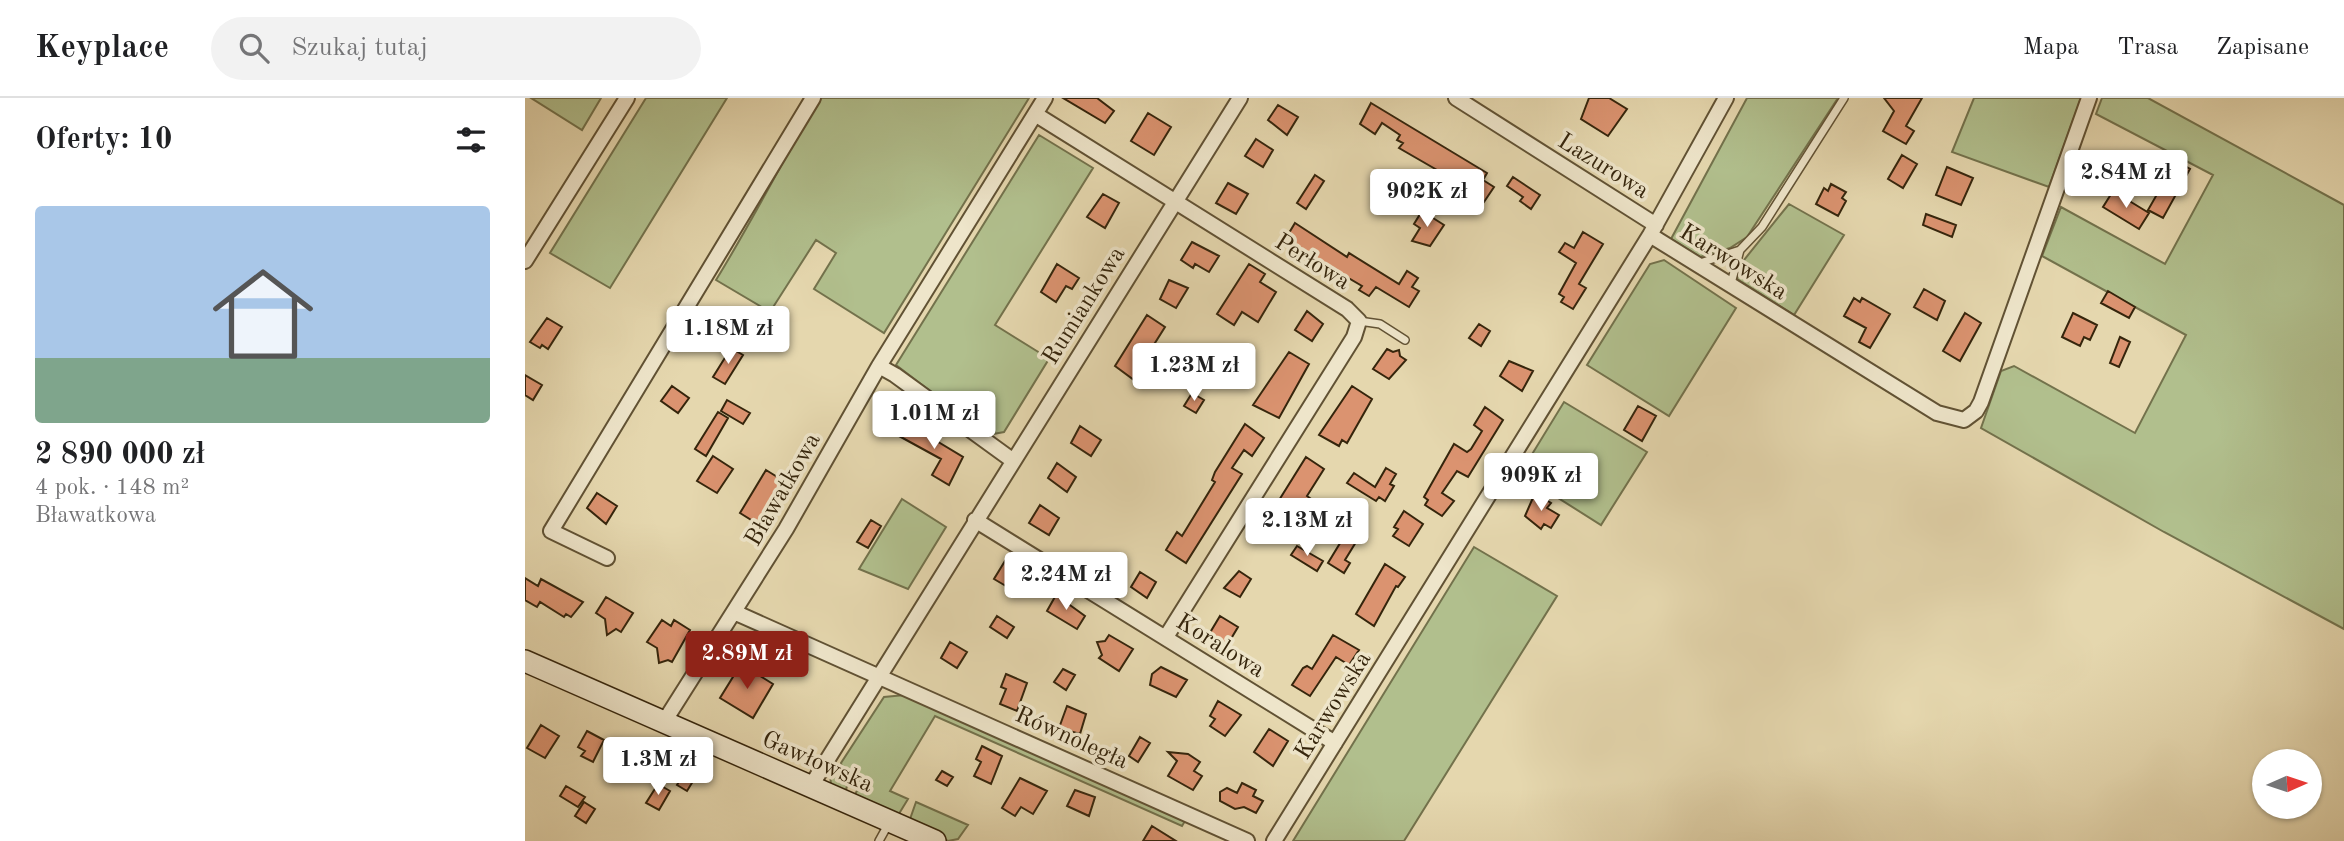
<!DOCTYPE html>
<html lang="pl">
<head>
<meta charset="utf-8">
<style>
	body { margin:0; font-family:"Old Standard TT",serif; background:#f2f2f2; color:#202124; height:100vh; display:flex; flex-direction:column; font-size:26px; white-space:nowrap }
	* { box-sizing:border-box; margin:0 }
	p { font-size:23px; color:#757577 }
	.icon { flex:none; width:38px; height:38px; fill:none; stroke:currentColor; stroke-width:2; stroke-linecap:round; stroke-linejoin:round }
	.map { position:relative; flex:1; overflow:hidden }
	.panel { display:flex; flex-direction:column; background:#fff; width:525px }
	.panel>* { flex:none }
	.needle { width:46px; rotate:87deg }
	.buttons { position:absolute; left:1727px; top:651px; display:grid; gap:14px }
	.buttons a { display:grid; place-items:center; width:70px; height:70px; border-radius:50%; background:#fff; box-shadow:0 2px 5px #0004; font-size:35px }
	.price { position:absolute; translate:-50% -60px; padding:0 16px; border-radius:7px; background:#fff; color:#222; font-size:23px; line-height:46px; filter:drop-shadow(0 2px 4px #0008) }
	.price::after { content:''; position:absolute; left:50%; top:42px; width:21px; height:16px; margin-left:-10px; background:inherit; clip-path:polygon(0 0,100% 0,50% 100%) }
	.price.active { background:#8f2418; color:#fff }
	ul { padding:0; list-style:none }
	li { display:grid; align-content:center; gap:14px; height:371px; padding:0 35px }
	li span { display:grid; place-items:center; height:217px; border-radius:7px; color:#555 }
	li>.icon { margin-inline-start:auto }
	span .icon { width:126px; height:126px; fill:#fffc; stroke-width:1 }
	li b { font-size:30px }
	h2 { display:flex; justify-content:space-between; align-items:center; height:84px; padding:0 35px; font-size:30px }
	header { display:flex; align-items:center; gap:42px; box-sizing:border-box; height:98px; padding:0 35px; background:#fff; border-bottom:2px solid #e0e0e0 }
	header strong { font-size:33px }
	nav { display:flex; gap:38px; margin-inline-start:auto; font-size:24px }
	.search { width:490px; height:63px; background:#f2f2f2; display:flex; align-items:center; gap:18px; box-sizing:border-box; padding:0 24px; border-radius:38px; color:#757577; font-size:26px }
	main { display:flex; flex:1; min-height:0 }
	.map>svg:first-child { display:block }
</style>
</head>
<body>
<header>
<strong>Keyplace</strong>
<div class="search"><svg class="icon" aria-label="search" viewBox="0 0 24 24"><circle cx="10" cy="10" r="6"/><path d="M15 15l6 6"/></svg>Szukaj tutaj</div>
<nav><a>Mapa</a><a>Trasa</a><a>Zapisane</a></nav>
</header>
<main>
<section class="panel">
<h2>Oferty: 10<svg class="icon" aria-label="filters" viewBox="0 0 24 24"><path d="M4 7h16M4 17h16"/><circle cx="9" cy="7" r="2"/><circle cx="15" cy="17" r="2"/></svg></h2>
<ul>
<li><span style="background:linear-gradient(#a9c7e8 70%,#7fa58c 0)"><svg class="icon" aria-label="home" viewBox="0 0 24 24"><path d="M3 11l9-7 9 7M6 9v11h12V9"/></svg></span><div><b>2 890 000 zł</b><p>4 pok. · 148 m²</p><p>Bławatkowa</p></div></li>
</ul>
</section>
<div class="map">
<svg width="1819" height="743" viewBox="0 0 1819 743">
	<rect width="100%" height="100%" fill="#e5d7ae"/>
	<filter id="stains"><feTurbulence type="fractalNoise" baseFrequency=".00286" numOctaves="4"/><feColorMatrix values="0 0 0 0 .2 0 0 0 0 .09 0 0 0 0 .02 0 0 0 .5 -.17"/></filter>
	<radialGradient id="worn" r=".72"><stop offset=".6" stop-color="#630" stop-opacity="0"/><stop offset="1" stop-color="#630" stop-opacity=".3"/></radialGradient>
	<path fill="#b1bf8d" stroke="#73724c" stroke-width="2" d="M6,0H76L57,32Z
		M121,0H202L85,190L25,155Z
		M294,0H504L359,235L289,191L311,155L291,142L245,214L191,182C228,122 259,60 294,0Z
		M1222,0H1313L1222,139L1205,150L1175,159L1146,141Z
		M1449,0H1556L1524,89L1427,54Z
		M1577,0H1623L1819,107V531L1639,434L1456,330L1476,273L1489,268L1610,335L1661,237L1517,158L1536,109L1640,166L1688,77L1571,16Z
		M514,37L568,70L470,227L515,255L530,251L479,334L463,337L371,267Z
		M1264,106L1319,137L1269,217L1212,181L1219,162Z
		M1139,162L1211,210L1144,318L1062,267L1125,166Z
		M1039,304L1122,354L1076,427L995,376Z
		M377,401L421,429L383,491L334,471Z
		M949,449L1032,498L879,743H768Z
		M380,597L660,723L657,728L410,618L365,693L383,701L372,719L328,701L336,684L318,674L316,665L359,599Z
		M305,674L323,683L320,697L306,688Z
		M391,704L443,727L433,741L423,743L384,724Z"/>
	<path fill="#db9370" stroke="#35250c" stroke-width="2" d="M538,0H572L589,13L580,25Z
		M1064,0H1084L1102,11L1083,38L1056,21Z
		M1359,0H1397L1381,28L1389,33L1381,46L1358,33L1369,13Z
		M846,5L962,75L958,82L969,89L959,104L936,90L938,87L874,50L878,45L872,42L875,37L857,25L850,36L835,26Z
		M753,7L773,19L762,37L743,22Z
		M623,15L646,29L629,57L606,43Z
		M731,41L748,52L738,69L720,58Z
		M1377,57L1392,66L1378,90L1363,81Z
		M1581,58L1599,64L1592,86L1574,80Z
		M1651,63L1665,71L1638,120L1623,112Z
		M1422,69L1448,80L1436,107L1411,97Z
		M790,77L799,83L781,111L772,105Z
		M988,79L1015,97L1006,111L995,103L998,99L982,88Z
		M703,85L723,96L711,116L691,105Z
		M1306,86L1321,94L1317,100L1321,103L1313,118L1291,106L1299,90L1303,93Z
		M1588,93L1624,115L1614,131L1578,109Z
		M578,96L594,105L580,130L562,119Z
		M897,113L919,127L905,148L887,143L895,130L889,126Z
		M1401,116L1431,127L1427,139L1398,127Z
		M770,125L822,159L824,155L874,186L882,173L893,180L887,189L894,193L884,209L851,189L844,198L834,192L837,188L813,174L811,178L758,145Z
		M1058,134L1078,146L1054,186L1061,190L1048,211L1036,204L1039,199L1034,196L1051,165L1034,154L1040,145L1049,150Z
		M667,144L694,158L684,174L670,166L668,170L656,162Z
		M532,166L554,180L547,191L541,188L531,204L516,194Z
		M724,166L740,176L735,184L751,194L733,224L717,214L709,227L692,216Z
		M644,182L663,190L651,210L635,201Z
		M1399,191L1420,203L1412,222L1389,209Z
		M1583,193L1610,209L1604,220L1576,205Z
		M1329,200L1335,204L1337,200L1365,216L1345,250L1334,244L1341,230L1319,218Z
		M782,213L798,226L787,243L770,232Z
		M178,214L207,233L199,246L170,227Z
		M1440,215L1456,225L1435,263L1418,253Z
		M1548,215L1572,227L1565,242L1559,239L1555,248L1537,239Z
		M622,217L640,229L618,264L625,268L618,279L613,276L609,282L590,268Z
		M22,220L37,229L23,251L17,247L15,250L5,244Z
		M954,226L965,233L956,248L944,240Z
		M1595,239L1605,244L1594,269L1585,265Z
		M206,250L218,257L200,286L188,279Z
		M862,251L868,254L874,252L875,258L881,262L864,281L848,271Z
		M764,254L784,266L754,320L728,307Z
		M670,262L682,269L676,279L664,273Z
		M984,263L1008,273L997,293L975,278Z
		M0,277L17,287L8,302L0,297Z
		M147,288L164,300L153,315L136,303Z
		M827,288L847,301L822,345L817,342L814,348L794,337Z
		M667,295L679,302L671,315L659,308Z
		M202,302L225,315L218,326L196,313Z
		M1113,308L1131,318L1117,343L1099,332Z
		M960,309L978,322L943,379L932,373L917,395L929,403L917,418L900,407L903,402L899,399L929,346L942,354L946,351L957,333L949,327Z
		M193,314L203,320L181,358L170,351Z
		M387,323L399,330L400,336L438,359L424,387L407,377L416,361L374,338L382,324L385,326Z
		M720,326L739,340L727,358L719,352L707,370L717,376L661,465L641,452L652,434L657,438L690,384L687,382L690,374Z
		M555,328L576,342L566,358L546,345Z
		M188,358L208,371L192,395L172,383Z
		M781,359L799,371L782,398L789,403L779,420L771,415L764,426L746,415Z
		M532,365L551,379L542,394L523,380Z
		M861,370L871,376L865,386L869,388L860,403L854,399L851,403L822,385L829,375L850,389Z
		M241,372L262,385L236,428L215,415Z
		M72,395L92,408L81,426L62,410Z
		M1010,395L1026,405L1022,410L1034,417L1026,430L1019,426L1016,431L1000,418Z
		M515,407L534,420L524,437L504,425Z
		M879,413L898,426L884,448L868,438L873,431L869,429Z
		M346,422L356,428L343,450L332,444Z
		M820,437L831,444L820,462L825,465L819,475L803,465Z
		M772,448L798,463L792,473L766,457Z
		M480,463L496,474L486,491L469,481Z
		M860,466L880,479L873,489L871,488L849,528L831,516Z
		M714,473L726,481L715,499L699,490Z
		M615,474L631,484L622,500L606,489Z
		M0,480L13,488L16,481L58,504L46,519L41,516L39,519L15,504L12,509L0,502Z
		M531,497L560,518L552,531L522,513Z
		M81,499L108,515L96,534L91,531L82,537L80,521L71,515Z
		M472,518L489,529L482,540L465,529Z
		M695,518L713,529L701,549L683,538Z
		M137,522L146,528L149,522L165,532L147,564L143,562L134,565L132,550L122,544Z
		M584,537L608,551L594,573L574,560L577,557L572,544L580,543Z
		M808,537L834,552L824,567L811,559L785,598L767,587L778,570L782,568L787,571Z
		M425,544L442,554L432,570L416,560Z
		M216,566L248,586L228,620L195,600Z
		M636,569L662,582L651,599L625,587L627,576Z
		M538,571L550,577L541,592L529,584Z
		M481,576L502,585L492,613L475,606L481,591L476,589Z
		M693,603L716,617L700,638L685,628L690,621L685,618Z
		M542,608L561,616L555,636L534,630Z
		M16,627L34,638L20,660L2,650Z
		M744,631L763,643L748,668L729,654Z
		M62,633L79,642L68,664L56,658L60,653L53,649Z
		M615,639L625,645L613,664L604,658Z
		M457,648L477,658L466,686L449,678L456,664L451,661Z
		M101,652L116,662L105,680L89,670Z
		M643,654L663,656L675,664L669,673L677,678L668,692L643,678L652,663Z
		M163,669L173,675L162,693L152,687Z
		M417,673L428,679L422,688L411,682Z
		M495,680L522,693L508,716L496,709L490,718L477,710Z
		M717,685L731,692L728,698L738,703L731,715L719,709L710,711L695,703V694L702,690L712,695Z
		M133,686L145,693L134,712L121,705Z
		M41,688L60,699L53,709L35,698Z
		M550,692L570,699L564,718L542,708Z
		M59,704L70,711L61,725L50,718Z
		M627,728L651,743H618Z"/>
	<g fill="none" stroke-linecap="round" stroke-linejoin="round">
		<g stroke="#615234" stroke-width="10">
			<path id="lane" d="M1172,166L1215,152L1237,129L1319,0
				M1205,189L1215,152
				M834,223L855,226L880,242
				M354,743L364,725"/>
		</g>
		<g stroke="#615234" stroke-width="18">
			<path id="street" d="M931,0L1131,127
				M510,16L822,211L834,223L829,239L641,539
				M1125,137L1412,315L1439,322L1451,313L1456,304L1564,0
				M0,163L102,0
				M354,268L370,277L487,362
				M450,422L810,645
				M82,460L26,433L288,0
				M209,514L722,743
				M139,624L261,431L354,268L520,0
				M286,688L715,0
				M749,743L1125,137L1201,0"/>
		</g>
		<g stroke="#35250c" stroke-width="24">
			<path id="secondary" d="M0,563L410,743"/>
		</g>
		<use href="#lane" stroke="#eee5ca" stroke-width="7"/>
		<use href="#street" stroke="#eee5ca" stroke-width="14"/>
		<use href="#secondary" stroke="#eee5ca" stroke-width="21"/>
	</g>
	<g text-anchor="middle" stroke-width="7" stroke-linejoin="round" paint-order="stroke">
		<g font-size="24" fill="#35250c" stroke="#eee5ca">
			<text transform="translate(1079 67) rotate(32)" y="8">Lazurowa</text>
			<text transform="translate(788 163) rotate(32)" y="8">Perłowa</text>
			<text transform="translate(1209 163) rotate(32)" y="8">Karwowska</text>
			<text transform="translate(558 207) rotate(-58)" y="8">Rumiankowa</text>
			<text transform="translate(257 391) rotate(-60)" y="8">Bławatkowa</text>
			<text transform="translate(696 547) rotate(32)" y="8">Koralowa</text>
			<text transform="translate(807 607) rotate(-58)" y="8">Karwowska</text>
			<text transform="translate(547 639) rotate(24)" y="8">Równoległa</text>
			<text transform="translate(293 663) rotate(24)" y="8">Gawłowska</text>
		</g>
	</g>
	<rect width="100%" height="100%" filter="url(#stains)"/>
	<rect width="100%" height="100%" fill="url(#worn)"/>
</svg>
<div class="buttons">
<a><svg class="needle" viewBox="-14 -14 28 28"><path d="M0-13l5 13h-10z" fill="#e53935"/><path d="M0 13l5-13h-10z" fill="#757577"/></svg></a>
</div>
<b class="price" style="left:1601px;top:112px">2.84M zł</b>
<b class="price" style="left:902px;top:131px">902K zł</b>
<b class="price" style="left:203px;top:268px">1.18M zł</b>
<b class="price" style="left:669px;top:305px">1.23M zł</b>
<b class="price" style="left:409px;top:353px">1.01M zł</b>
<b class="price" style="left:1016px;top:415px">909K zł</b>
<b class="price" style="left:782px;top:460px">2.13M zł</b>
<b class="price" style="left:541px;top:514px">2.24M zł</b>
<b class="price active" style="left:222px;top:593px">2.89M zł</b>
<b class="price" style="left:133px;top:699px">1.3M zł</b>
</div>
</main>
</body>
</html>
